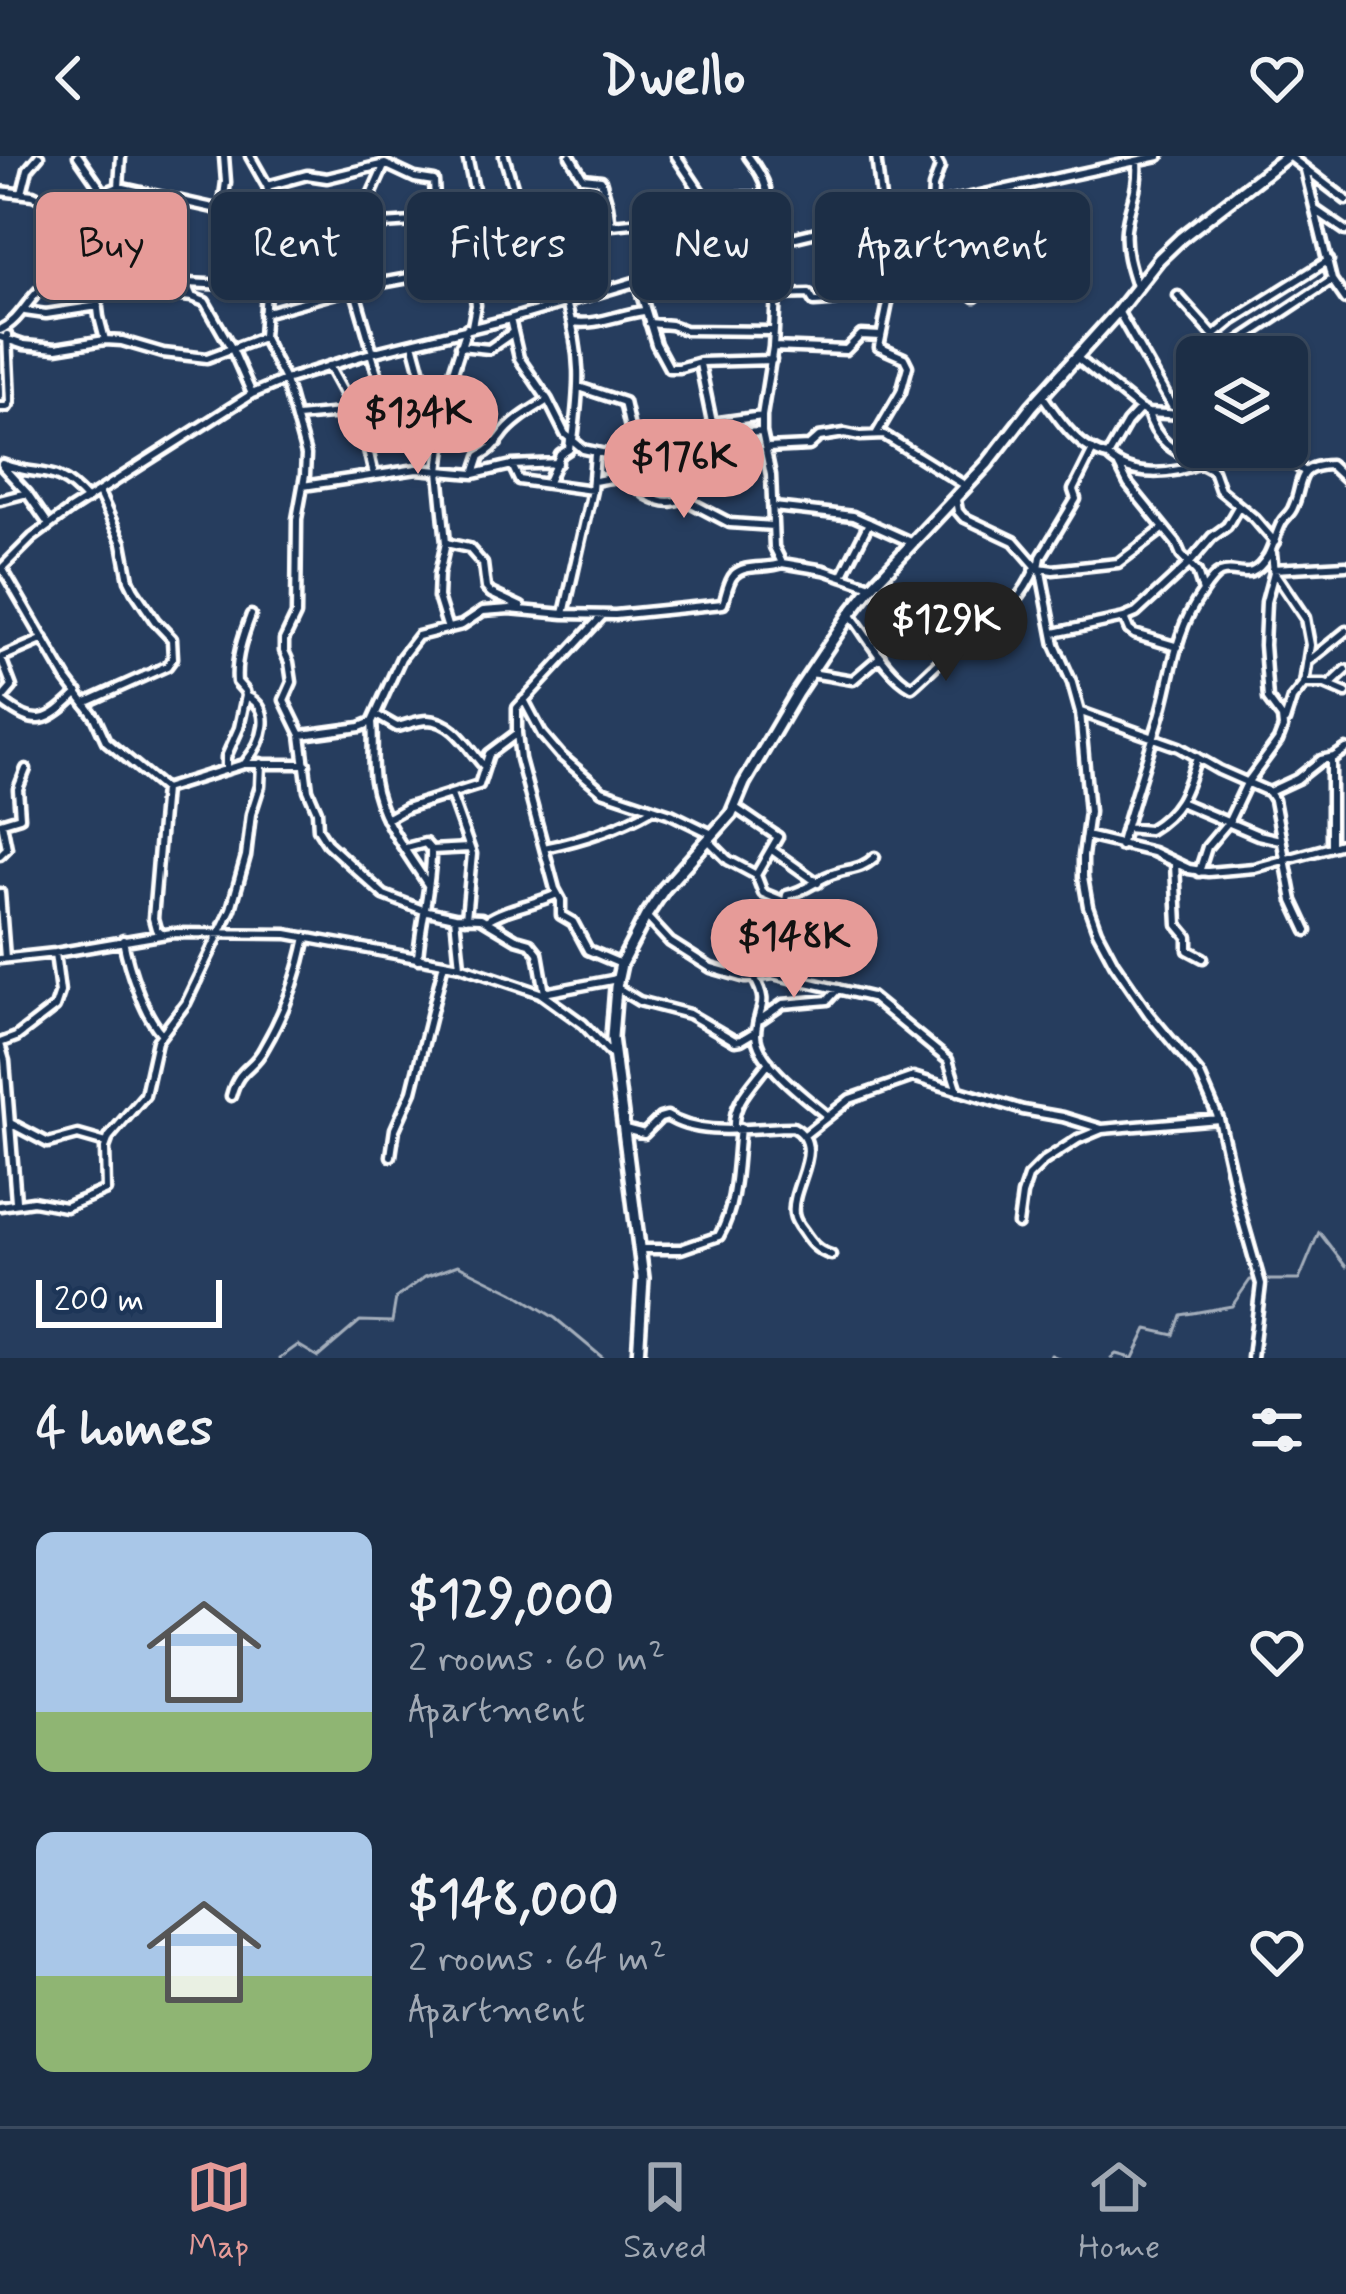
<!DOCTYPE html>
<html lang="en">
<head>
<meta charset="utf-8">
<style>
	body { margin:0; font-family:Mynerve,sans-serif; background:#293a51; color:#f1f3f6; height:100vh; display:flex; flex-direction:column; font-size:45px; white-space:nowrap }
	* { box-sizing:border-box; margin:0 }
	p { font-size:39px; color:#a0a8b3 }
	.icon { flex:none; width:66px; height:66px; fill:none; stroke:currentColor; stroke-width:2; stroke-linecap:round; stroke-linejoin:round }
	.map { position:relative; height:1202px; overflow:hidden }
	.sheet { display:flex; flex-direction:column; background:#1c2e46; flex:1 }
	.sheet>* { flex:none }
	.guide { position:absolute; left:36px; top:36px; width:1275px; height:108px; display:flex; gap:24px }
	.fabs { position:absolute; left:1176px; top:180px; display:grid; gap:24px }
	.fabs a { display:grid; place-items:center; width:132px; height:132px; border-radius:18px; background:#1c2e46; box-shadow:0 3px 9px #0004,0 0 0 3px #3a4a5f; font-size:60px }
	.scale { position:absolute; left:36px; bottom:30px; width:186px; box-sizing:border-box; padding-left:12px; border:6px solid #fff; border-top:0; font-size:33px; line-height:42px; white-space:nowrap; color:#fff; -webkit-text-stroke:9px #1d3557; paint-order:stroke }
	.price { position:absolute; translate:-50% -102px; padding:0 27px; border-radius:42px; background:#e69b98; color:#111; font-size:39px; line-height:78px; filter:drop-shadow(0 3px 6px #0008) }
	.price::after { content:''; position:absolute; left:50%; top:72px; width:36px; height:27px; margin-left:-18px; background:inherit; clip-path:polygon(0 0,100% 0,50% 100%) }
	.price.on { background:#222; color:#fff }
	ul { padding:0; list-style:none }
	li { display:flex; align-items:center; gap:36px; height:300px; padding:0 36px }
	li span { display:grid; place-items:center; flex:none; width:336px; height:240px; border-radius:18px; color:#555 }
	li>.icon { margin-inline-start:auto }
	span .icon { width:144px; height:144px; fill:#fffc; stroke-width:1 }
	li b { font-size:51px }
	h2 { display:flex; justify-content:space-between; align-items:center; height:144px; padding:0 36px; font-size:51px }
	.tag { padding:0 42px; border-radius:18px; background:#1c2e46; box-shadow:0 3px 9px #0004,0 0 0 3px #3a4a5f; font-size:42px; line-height:108px }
	.tag.on { background:#e69b98; color:#111 }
	header { display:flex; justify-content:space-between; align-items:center; height:156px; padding:0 36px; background:#1c2e46; font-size:54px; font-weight:700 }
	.tabs { display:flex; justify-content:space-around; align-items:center; height:168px; border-top:3px solid #3a4a5f; background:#1c2e46; font-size:33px; color:#a0a8b3 }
	.tabs a { display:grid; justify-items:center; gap:6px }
	.tabs .on { color:#e69b98 }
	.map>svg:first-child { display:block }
</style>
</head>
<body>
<header><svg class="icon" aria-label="back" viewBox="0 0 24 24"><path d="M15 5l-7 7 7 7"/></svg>Dwello<svg class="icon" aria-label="heart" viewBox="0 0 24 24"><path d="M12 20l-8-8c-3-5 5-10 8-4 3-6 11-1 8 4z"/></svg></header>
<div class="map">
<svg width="1346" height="1202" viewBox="0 0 1346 1202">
	<rect width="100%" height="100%" fill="#263d5e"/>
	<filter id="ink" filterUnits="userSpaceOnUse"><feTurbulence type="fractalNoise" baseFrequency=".00833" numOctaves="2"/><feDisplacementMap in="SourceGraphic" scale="24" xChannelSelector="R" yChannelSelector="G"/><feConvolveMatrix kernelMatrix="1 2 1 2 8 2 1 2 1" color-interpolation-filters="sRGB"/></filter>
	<g filter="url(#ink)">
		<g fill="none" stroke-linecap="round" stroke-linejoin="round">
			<path stroke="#a4aebb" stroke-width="3" d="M280,1202L298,1189L318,1201L360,1165L392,1166L396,1142L425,1121L458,1109L513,1136L555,1162L603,1202
				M1050,1202L1051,1199L1058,1202
				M1111,1202L1116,1198L1131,1202
				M1133,1202L1147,1173L1174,1179L1181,1159L1232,1150L1250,1124H1299L1319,1076L1346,1111"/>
			<g stroke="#fff" stroke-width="15">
				<path id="minor" d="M78,0L103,36
					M250,0L267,30L279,78V89L266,135L263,181L285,224L306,299L305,319L297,363L296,459L284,484V495L289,506L292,526L284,544L301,579L308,634L317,655L318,673L327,687L384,739L423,754L455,761L481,762L516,783L530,787L538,797L545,837
					M504,0L526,74L530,77L652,65
					M570,0L583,22L601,24L608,49L611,69
					M676,0L709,49L727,100
					M748,0C776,36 766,47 768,88
					M876,0L883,60
					M1289,0L1346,44
					M1305,14L1332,124L1346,144
					M267,30L307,19L327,22L385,8L415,22L434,25L436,65
					M119,31L222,54L226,26L224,0
					M116,32L127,79
					M0,35L33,39L66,55L86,43L119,31L121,0
					M22,37L28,13L39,0
					M154,39V66L163,112L182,119L192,141
					M85,46L99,161L105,184
					M224,50L250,52L272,46
					M932,50L933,31L940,11L934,0
					M1317,55L1346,75
					M461,63L478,52L467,0
					M855,68L869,86L880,120L969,122L975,127V141
					M367,70L372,37L385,8
					M90,83L156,79
					M771,88L776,139L773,191L762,260V276L771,319L774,391L782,407L824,414L871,430
					M279,89L335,71L461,63L464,69L476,149L472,170
					M418,112L470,103
					M95,119C118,124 140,123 161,112
					M653,121L652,65L736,41L768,39
					M637,125L656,188L669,212H679L700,206L772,204
					M187,127L248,130L266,135
					M1136,130C1130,112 1124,93 1126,73C1129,47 1139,35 1137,6
					M354,132L373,197
					M356,132L357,71
					M165,138L192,141L205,146L233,195L252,238
					M776,139L809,138L814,146C841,145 865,139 891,131
					M1178,140L1233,201
					M566,146C582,201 580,228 573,284
					M25,155L46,158L98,150
					M1118,155L1172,250L1197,264
					M264,157L354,132L414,121L418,112L417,68
					M510,163L519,202L548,244L565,278L583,293L606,298L673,290L742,277L762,276
					M572,166C597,170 619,158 644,155
					M649,167L671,169L685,174L774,175
					M0,174C21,164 27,143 44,130C58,120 78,117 94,114
					M1214,180L1232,165L1329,104
					M0,181L24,189L56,192L105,184L122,185L163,197L207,202L263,181
					M413,187L428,242
					M460,190L489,193L512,177
					M773,191L846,194L861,179L881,180
					M1226,194L1332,124
					M371,197L386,247
					M1076,201L1140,253L1148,257L1184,259
					M700,208L715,281
					M329,210L363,272L374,319
					M579,231L624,246L635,294
					M1042,239C1058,262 1080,295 1108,300L1127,267L1140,253
					M0,251H7L10,246L7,179
					M1148,257C1158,293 1184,298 1213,314L1220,334L1254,362L1275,386
					M297,261L353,256L418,236L423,238L428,245L440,241L448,247
					M712,267L762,260
					M877,277L901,236L908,210L904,202L879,191L893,122
					M444,282L497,287
					M1272,291L1305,316
					M767,292L809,290L819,281L845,277L860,280L884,279L966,330
					M1093,294L1073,334L1076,343L1041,401L1039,412L1053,414L1118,407L1163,373
					M1108,300C1130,323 1174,319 1200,307
					M2,308C42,323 53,306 87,344
					M512,309L519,324L592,334
					M1119,310L1128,328L1176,387L1181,399L1197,416L1203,435
					M3,311L27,337L49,369
					M474,318L480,300C491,294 494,290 501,281C512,265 532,254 548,244
					M594,325C602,324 615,320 623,322C632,324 640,335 647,339C689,363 700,319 700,286
					M548,326L560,299L569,293L570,284
					M303,330L417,313L474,318L512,309L558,307
					M682,342L730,367L773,370
					M0,344L27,337
					M956,344L958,355L963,361L1014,385L1041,416L1055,489L1072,527L1080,556L1089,656L1083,700V721L1088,750L1097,775L1114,807L1149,858L1200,919L1219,963L1239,1051L1261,1128L1252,1202
					M774,351L853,360L913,387
					M446,387L469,392L483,408L486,432L491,437L521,451
					M2,412L67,524L95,561L106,585L164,633L153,762L156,773L162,778
					M1273,413L1346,409
					M0,414L32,382L70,354L252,238L285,224L371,197L510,163L742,94L883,60L1159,0
					M1274,416L1305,462L1310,489L1304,528L1292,543L1285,565
					M842,420L869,367
					M564,458L592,334L595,298
					M850,458C868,481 887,518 912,531C929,516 945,499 962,485C998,455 1015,458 1036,411
					M1124,462L1129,474L1134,478L1178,491
					M448,473L438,441L439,418L446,387L439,315L450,225L467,172
					M1054,477L1124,462L1136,457L1189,408L1212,381L1227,370L1238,351
					M0,502L44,483
					M1310,504L1346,475
					M811,517L853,524L881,500
					M1304,528H1325L1346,537
					M1331,528L1346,514
					M246,540C275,553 263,585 246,606
					M524,544L542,578L560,599L602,635L671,658L712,678
					M0,545L12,531L1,502
					M1,545C37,573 47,567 78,537
					M87,546L167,510L173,502L172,483L155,465L134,434L129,424L122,387L99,337
					M1081,556L1179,591L1219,614L1269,636L1274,644L1293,745L1307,775
					M378,560L397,571C407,569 417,564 428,564C454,565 468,592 483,609
					M372,566C374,586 371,606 374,625C380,664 408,697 428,729
					M517,577L520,603L555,733L561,744V759L573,766L588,794L621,808
					M302,579L360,571L372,566L401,502L418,480L462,469L483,455L510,453L564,458L615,459L723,448C726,440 728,425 734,419C744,407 769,414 782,407
					M1331,604V690
					M226,614V601L239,572L246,540L245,535L237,526C235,503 243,480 251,459
					M164,633L244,608H306
					M1269,636L1297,623L1321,604L1334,601L1346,593
					M451,639L472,698L466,762
					M1180,646L1258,679L1280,684
					M734,651L778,681L756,719
					M386,663L406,652L479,629L489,598L517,577V552L603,459
					M0,667L20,661L18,633L26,613
					M1125,672L1149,674C1181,655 1186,634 1197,601
					M1086,680L1153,696L1189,713L1208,716L1254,712L1346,687
					M708,684L728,704L756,719L763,737L785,746
					M1120,690C1132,648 1145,608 1158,567C1173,521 1172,479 1202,437C1206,431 1213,420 1220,417C1239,410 1249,430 1268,400C1274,389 1276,377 1282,366C1285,361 1291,357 1293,351C1304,328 1294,310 1330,309L1346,324
					M406,692L425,687L431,694L469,692
					M544,692C583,684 618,673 652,653
					M772,694L818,727
					M0,699L7,692L2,667
					M1175,708L1178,769L1188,781V794L1203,802
					M1199,716L1207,691L1229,665L1247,627L1278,585L1283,572L1282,562L1268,543L1264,489L1266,446L1274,416L1272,397
					M0,737L5,802
					M646,760L670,786L711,812L746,822L773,818L871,841L948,904L958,935
					M455,761L460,810
					M486,765C507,751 534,749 557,738
					M123,784C128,811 143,857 161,877
					M0,803L55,797L172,777L287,778L460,810L540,837L583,868L611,898
					M418,803C420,767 432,730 431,694
					M754,821C771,851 757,850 756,878C756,906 806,942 826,959
					M755,821C765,793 782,768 787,739C807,735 818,722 836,717C852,712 861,714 875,701
					M616,831L639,845L689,858L735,885L741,884L756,875
					M544,837L617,823
					M761,863L783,848L828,844L838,833
					M0,887L16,881L55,851L60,836L55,797
					M0,888L5,905L16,1045
					M231,940C239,910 253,914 264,892C284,858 298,820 306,781
					M10,967L48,987L78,979L106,987
					M734,972C732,946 754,927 769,906
					M625,973L644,978L660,962L667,960C700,982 754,971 793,971C828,990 790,1030 794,1058C795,1064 799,1070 803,1075C811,1087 816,1094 831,1099
					M806,978L850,943L913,921L1023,954L1063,961L1102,973
					M391,1000L395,973L412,935L444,807
					M0,1050L33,1045L65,1051L106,1034L105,992L109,981L145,939L157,885L186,847L231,753L246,700L251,658L260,630L261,607
					M1018,1068L1022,1039L1028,1021L1044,1005L1078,983L1102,973L1219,963
					M639,1093H681L719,1080C737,1049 736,1007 740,972"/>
			</g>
			<g stroke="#fff" stroke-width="18">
				<path id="tertiary" d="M638,1202L643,1122L612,881L616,831L621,808L646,760L664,733L731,658L744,627L797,537L850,458L872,430L987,308L1032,250L1118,155L1159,103L1181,82L1287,0"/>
			</g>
			<use href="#minor" stroke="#1d3557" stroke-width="6"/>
			<use href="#tertiary" stroke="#1d3557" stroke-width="9"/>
		</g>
	</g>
</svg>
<div class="fabs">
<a><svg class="icon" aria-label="layers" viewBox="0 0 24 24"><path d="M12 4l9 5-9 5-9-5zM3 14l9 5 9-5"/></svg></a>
</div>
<div class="scale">200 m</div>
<b class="price" style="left:418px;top:321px">$134K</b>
<b class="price" style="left:684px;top:365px">$176K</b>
<b class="price on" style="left:946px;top:528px">$129K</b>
<b class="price" style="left:794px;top:845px">$148K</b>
<div class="guide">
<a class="tag on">Buy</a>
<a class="tag">Rent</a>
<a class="tag">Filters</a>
<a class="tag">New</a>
<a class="tag">Apartment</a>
</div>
</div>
<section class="sheet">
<h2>4 homes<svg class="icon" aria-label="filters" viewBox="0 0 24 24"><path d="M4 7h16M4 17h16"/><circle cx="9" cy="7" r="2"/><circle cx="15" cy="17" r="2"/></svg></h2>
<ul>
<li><span style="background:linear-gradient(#a9c7e8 75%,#8fb573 0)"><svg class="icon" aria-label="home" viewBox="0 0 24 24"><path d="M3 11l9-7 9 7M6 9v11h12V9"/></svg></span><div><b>$129,000</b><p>2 rooms · 60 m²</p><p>Apartment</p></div><svg class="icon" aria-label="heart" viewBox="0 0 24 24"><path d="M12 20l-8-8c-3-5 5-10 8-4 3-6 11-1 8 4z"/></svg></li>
<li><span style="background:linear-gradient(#a9c7e8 60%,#8fb573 0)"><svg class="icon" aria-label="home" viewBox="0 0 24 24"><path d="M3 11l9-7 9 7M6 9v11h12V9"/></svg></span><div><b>$148,000</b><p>2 rooms · 64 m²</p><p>Apartment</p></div><svg class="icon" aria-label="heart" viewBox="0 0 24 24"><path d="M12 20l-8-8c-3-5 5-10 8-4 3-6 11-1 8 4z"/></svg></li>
</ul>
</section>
<nav class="tabs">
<a class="on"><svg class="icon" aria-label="map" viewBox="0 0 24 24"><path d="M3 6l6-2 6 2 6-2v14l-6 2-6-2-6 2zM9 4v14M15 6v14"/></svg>Map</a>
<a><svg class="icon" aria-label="saved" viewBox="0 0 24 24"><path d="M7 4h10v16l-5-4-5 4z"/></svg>Saved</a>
<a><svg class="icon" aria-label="home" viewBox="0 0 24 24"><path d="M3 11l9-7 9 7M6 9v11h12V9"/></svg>Home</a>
</nav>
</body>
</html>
